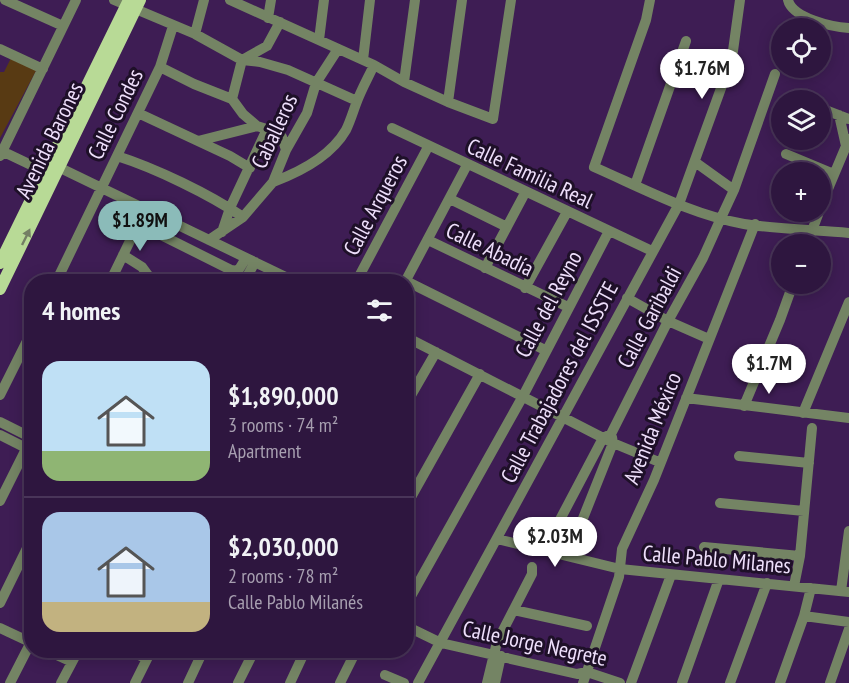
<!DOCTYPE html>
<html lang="en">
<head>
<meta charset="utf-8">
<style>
	body { margin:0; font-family:"PT Sans Narrow",sans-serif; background:#3a234a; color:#f1f3f6; height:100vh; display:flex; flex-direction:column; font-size:22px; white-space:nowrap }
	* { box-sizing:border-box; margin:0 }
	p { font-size:20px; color:#a79fb0 }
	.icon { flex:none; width:33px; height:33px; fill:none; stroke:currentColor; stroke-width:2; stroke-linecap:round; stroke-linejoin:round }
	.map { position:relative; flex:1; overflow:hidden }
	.details { position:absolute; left:24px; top:274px; width:390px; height:384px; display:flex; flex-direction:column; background:#2e163f; border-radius:24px; box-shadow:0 3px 15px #0003,0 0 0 2px #493559 }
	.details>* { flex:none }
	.controls { position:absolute; left:771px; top:18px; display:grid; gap:12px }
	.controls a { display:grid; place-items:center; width:60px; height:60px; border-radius:50%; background:#2e163f; box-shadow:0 3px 15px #0003,0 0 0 2px #493559; font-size:30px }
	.price { position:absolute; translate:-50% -51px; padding:0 14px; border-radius:21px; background:#fff; color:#222; font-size:20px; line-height:39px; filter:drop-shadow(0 2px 3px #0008) }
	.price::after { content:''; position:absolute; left:50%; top:36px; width:18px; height:14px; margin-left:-9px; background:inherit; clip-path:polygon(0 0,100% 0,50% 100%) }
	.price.selected { background:#8bbbb9; color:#111 }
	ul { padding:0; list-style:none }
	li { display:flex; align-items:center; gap:18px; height:150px; padding:0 18px }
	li+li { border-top:2px solid #493559 }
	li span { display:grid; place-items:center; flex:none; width:168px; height:120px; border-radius:18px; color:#555 }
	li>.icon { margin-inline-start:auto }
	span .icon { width:72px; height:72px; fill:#fffc; stroke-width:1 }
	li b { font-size:26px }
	h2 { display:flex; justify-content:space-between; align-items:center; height:72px; padding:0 18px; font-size:26px }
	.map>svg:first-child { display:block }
</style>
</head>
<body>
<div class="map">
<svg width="849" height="683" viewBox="0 0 849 683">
	<rect width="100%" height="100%" fill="#3e1d54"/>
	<path fill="#583a13" d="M11,58L37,69L0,138V72H4Z"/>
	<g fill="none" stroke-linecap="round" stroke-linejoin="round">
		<path stroke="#748464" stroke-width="10" d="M5,0L63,26
			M114,0L195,34L242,60L260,62L288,70L357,101
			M230,0L374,65L404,82L448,102L493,119L511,0
			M650,0L646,20L594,167C642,188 692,215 744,224C776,229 816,230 849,233
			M788,0C792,18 832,27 849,28
			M268,18L271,0
			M195,34L204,0
			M319,40L324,0
			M0,49L43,69
			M363,60L370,0
			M160,67L194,84L232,99L243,114L257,126L276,132L282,137L286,150
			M404,82L415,0
			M232,99L242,60L267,46L280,22
			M448,102L462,0
			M820,108L849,119
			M138,113L230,156L250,168
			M839,115L846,146
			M392,128L652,251
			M198,141L257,126
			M0,154H8L52,175
			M786,154L834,174
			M0,156L76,0
			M117,156C155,168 209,194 243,217
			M695,162L734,190
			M52,164L296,282
			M273,182C300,172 331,156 346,130C350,122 353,112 356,104C361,90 368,78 374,65
			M635,185L686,41
			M450,199L507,227
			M820,208L849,139
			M151,213L148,227L151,230L231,270L238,271L246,258
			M222,232L230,208L267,129
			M209,240L243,217L273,182L286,150L307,113L316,83L338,49
			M428,240L568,307
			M807,244L819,212
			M123,255L142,267L153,282
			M485,268L525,193
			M406,281L545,350
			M56,282L160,67L173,26
			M110,282L145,210
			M244,282L255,262
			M356,282L428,147
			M405,282L467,165
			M525,288L567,212
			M627,298L668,321L709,339
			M406,337L613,443L659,462
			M0,395L32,331
			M686,398L849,418
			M406,404L436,352
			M744,406L780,320L793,284
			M803,413L849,302
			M0,422L32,438
			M0,435L32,451
			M739,456L809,463
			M0,501L32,437
			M720,503L804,511
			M406,506L480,374
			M497,539L620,569L849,592
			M704,547L800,556
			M544,550L603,438L611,434L668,321L703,258L721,218L734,190L775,74
			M568,556L613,443L612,437
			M794,586L800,556L812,428
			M841,591L849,531
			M0,603L32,538
			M406,605L523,396L609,231
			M514,610L587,626
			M804,616L849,622
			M406,626L441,643L577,674L587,672L620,683
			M0,628L32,643
			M48,651L72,662
			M131,651L147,659
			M385,675L404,683
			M10,683L32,640
			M61,683L78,651
			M135,683L151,651
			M188,683L203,651
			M238,683L254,651
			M290,683L305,651
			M340,683L356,651
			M418,683L679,204L732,58L740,0
			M487,683L497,642L532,574V567
			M495,683L501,656
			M583,683L619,577L622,549L654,480L755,224
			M631,683L671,575
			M682,683L719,579
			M730,683L767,583
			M780,683L804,616L811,588
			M830,683L849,629"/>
		<path stroke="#b8da96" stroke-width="12" d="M0,263L129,0
			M0,289L140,0"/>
	</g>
	<defs><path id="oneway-solid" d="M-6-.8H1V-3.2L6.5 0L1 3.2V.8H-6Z" transform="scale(1.5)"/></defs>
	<use fill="#737f64" href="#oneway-solid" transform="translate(26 237) rotate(-64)"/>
	<g text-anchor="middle" stroke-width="6" stroke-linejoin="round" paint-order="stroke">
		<g font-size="22" fill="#eedffb" stroke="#1e1028">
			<text transform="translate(115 114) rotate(-64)" y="8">Calle Condes</text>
			<text transform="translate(274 131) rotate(-65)" y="8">Caballeros</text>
			<text transform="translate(49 140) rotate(-64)" y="8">Avenida Barones</text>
			<text transform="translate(530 173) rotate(25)" y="8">Calle Familia Real</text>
			<text transform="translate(375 205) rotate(-62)" y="8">Calle Arqueros</text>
			<text transform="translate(490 249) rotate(26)" y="8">Calle Abadía</text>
			<text transform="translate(548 304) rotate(-62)" y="8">Calle del Reyno</text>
			<text transform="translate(649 317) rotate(-62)" y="8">Calle Garibaldi</text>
			<text transform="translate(559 382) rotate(-62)" y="8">Calle Trabajadores del ISSSTE</text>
			<text transform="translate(652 428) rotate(-68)" y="8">Avenida México</text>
			<text transform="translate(717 559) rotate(5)" y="8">Calle Pablo Milanes</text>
			<text transform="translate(535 643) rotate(12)" y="8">Calle Jorge Negrete</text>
		</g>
	</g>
</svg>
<div class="controls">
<a><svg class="icon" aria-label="locate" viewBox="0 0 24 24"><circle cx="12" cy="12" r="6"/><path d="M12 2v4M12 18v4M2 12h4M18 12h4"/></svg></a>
<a><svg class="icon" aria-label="layers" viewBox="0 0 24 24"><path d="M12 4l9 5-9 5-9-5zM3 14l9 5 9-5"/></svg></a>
<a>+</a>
<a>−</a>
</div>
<b class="price" style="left:702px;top:100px">$1.76M</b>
<b class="price selected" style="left:140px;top:252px">$1.89M</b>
<b class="price" style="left:769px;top:395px">$1.7M</b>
<b class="price" style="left:555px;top:568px">$2.03M</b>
<section class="details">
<h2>4 homes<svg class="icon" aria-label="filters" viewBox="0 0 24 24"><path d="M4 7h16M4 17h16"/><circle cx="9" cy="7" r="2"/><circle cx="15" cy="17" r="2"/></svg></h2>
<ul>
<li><span style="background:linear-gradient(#bfe0f5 75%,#8fb573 0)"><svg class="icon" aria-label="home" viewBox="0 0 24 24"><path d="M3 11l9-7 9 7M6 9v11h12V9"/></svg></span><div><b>$1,890,000</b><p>3 rooms · 74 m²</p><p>Apartment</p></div></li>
<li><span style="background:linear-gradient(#a9c7e8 75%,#c2b280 0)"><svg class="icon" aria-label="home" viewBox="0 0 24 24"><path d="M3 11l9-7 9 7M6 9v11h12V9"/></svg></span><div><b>$2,030,000</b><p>2 rooms · 78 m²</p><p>Calle Pablo Milanés</p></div></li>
</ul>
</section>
</div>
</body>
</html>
